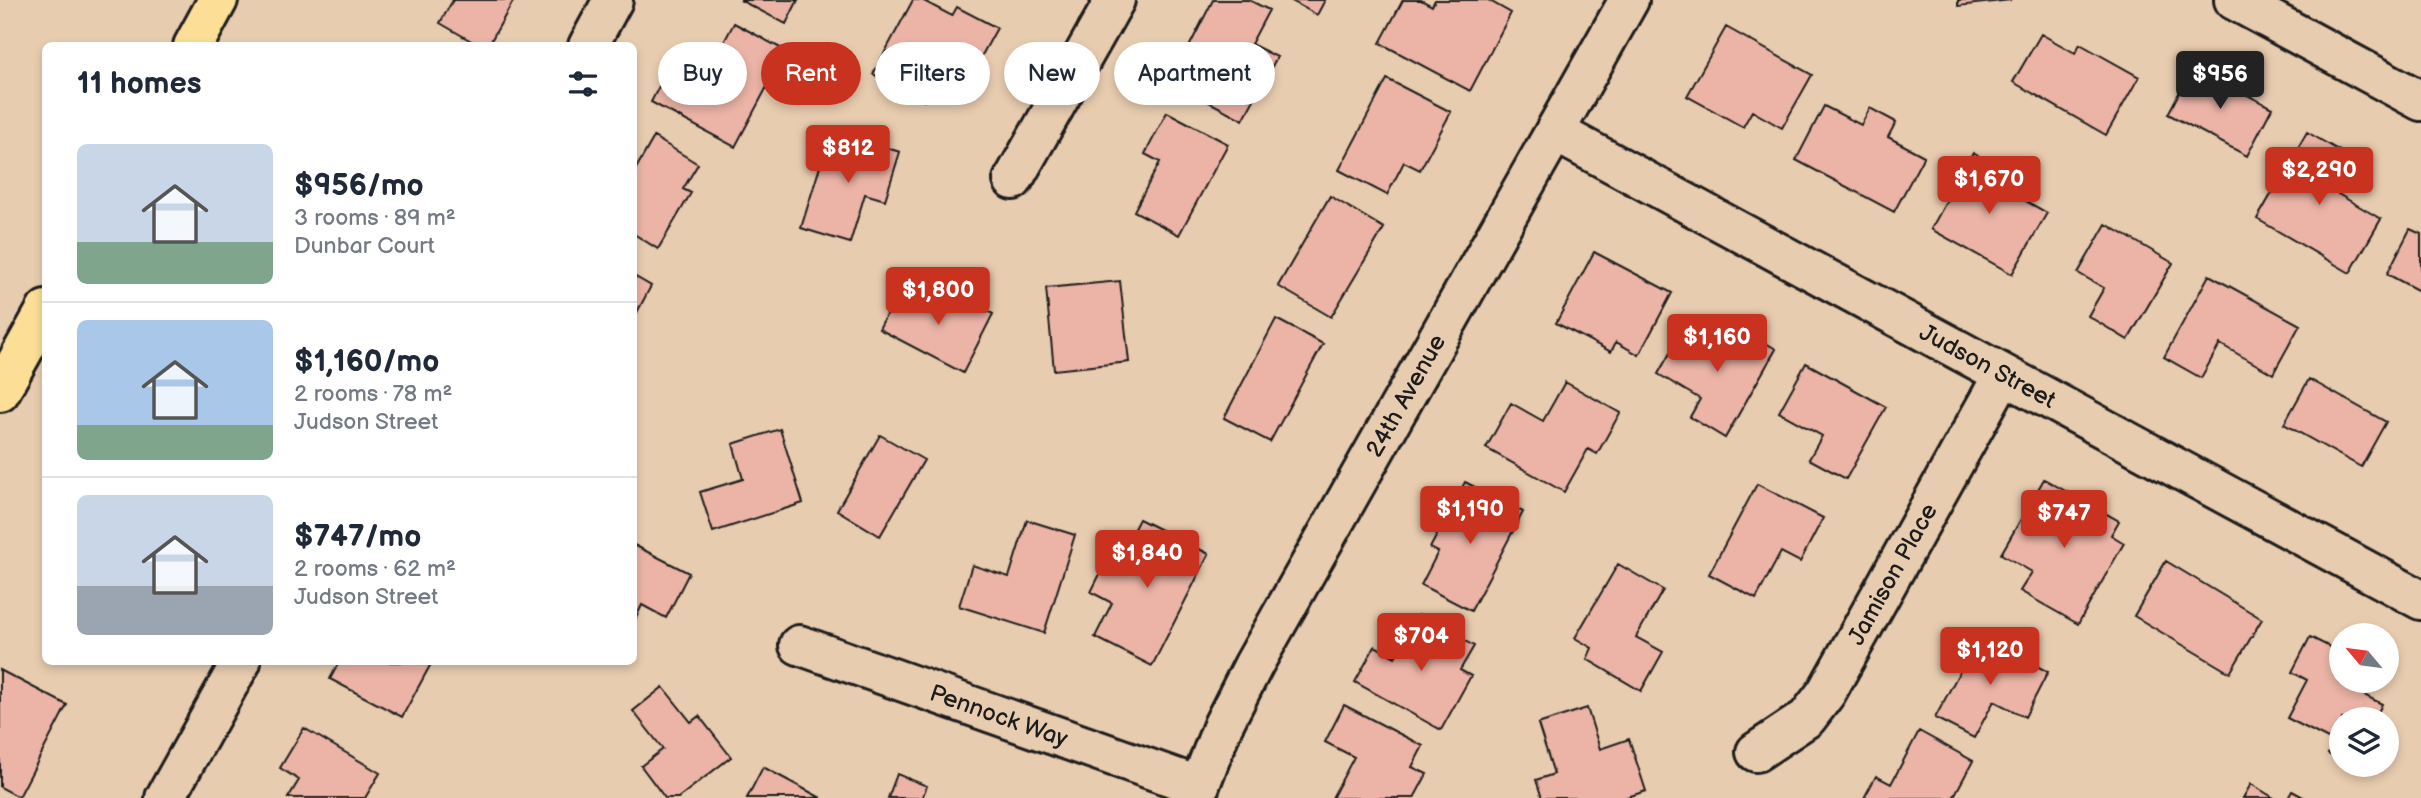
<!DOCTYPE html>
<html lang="en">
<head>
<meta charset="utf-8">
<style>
	body { margin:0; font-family:"Balsamiq Sans",sans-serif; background:#f6f6f7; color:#1f2937; height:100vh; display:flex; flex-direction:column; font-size:26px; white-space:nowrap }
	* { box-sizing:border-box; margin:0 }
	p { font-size:23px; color:#747a83 }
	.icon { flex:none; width:38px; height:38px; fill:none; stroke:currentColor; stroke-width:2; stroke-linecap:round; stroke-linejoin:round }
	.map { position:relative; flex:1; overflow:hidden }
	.sheet { position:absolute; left:42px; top:42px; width:595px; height:623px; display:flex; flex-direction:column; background:#fff; border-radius:10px; box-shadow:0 4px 10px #0003 }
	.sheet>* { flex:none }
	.banner { position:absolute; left:658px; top:42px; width:665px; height:63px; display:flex; gap:14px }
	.needle { width:46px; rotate:299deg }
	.buttons { position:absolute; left:2329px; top:623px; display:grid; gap:14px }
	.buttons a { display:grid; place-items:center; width:70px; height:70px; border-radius:50%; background:#fff; box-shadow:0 4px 10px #0003; font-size:35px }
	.price { position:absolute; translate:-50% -60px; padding:0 16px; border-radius:7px; background:#c8321e; color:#fff; font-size:23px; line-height:46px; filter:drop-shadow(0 2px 4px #0008) }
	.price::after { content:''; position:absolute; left:50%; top:42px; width:21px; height:16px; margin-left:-10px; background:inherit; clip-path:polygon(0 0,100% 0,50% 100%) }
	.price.selected { background:#222; color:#fff }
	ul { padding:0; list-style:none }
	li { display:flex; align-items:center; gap:21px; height:175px; padding:0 35px }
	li+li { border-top:2px solid #e0e1e3 }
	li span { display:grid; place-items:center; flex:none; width:196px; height:140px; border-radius:10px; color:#555 }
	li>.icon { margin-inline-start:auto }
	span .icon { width:84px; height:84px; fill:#fffc; stroke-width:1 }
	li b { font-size:30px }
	h2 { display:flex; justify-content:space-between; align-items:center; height:84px; padding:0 35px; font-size:30px }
	.tag { padding:0 24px; border-radius:32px; background:#fff; box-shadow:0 4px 10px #0003; font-size:24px; line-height:63px }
	.tag.selected { background:#c8321e; color:#fff }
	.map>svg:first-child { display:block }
</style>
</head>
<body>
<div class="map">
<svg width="2421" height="798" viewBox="0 0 2421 798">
	<rect width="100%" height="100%" fill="#e8ccaf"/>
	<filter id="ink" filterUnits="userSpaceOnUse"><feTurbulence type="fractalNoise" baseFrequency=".0143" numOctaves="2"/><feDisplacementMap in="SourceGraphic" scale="14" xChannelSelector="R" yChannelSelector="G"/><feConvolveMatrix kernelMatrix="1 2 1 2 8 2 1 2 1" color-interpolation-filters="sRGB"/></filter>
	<g filter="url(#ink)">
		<path fill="#ebb4a6" stroke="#1c1c1c" stroke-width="2" d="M453,0H514L488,46H480L440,23Z
			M740,0H798L786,24Z
			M913,0H922L952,16L957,7L997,28L976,66L950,51L924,101L873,74Z
			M1213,0H1249L1269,10L1251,44L1277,57L1243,120L1171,82Z
			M1290,0H1325L1317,15Z
			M1403,0H1421L1432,6L1435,0H1488L1511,13L1470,91L1380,43Z
			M1958,0H2011L1958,6Z
			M734,23L786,51L735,147L651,102L673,59L706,76Z
			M1726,27L1812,75L1782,128L1752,111L1743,127L1687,96Z
			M2041,34L2075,53L2080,44L2139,77L2106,135L2013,82Z
			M2193,66L2272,108L2247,156L2168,114Z
			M1387,79L1451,112L1420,170L1404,162L1387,195L1339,170Z
			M1824,106L1861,125L1870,108L1896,122L1888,137L1924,156L1894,212L1796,160Z
			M1167,112L1228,144L1179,235L1134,211L1160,162L1145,154Z
			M831,131L900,152L885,200L865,194L850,243L801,228Z
			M2307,132L2345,154L2326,187L2381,219L2350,273L2257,219Z
			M654,137L698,164L683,189L691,193L658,249L634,234V172Z
			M1973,153L2009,173L2001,187L2047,213L2012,274L1931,229Z
			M1330,196L1384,228L1331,317L1278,286Z
			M2106,224L2173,263L2128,340L2088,316L2104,288L2078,273Z
			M2410,229L2421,234V292L2387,274Z
			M1594,252L1672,293L1639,355L1616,342L1611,352L1556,323Z
			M2209,275L2300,325L2273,374L2220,344L2201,378L2164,357Z
			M634,276L651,286L634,318Z
			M1120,281L1129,362L1054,370L1046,288Z
			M900,287L941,308L950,292L993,314L963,373L879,329Z
			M1276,319L1323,344L1270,442L1224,418Z
			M1736,326L1776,349L1725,438L1690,417L1700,399L1658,374L1685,327L1723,348Z
			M1806,363L1886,407L1846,479L1809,459L1822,436L1779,412Z
			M2309,379L2386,422L2361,467L2284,424Z
			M1565,382L1620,413L1597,454L1588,449L1564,492L1486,448L1511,403L1543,421Z
			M780,429L803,503L713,532L700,492L743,479L733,444Z
			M880,435L924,460L880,536L837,510Z
			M2044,479L2119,521L2111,535L2124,543L2078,624L2020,591L2032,572L2001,554Z
			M1465,482L1523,512L1471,611L1421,585L1438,552L1430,548Z
			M1757,484L1823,518L1800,562L1781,552L1756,599L1709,574Z
			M1139,519L1209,554L1152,666L1095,637L1112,603L1091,592L1110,554L1118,559Z
			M1027,520L1075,535L1044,633L959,606L972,565L1009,577Z
			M634,545L689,573L666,618L642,605L634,622Z
			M2166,561L2262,619L2230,673L2134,616Z
			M1618,564L1663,590L1636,637L1663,652L1641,691L1587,659L1592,648L1575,638Z
			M1419,615L1474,646L1460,670L1471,676L1441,730L1355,682L1375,646L1395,657Z
			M1979,635L2048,672L2025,717L1994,701L1974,738L1935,718Z
			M2310,637L2342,653L2340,683L2382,704L2375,719H2342V761L2328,754L2334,742L2287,718L2307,680L2292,672Z
			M339,662H432L402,717L330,679Z
			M0,670L67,705L19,797L0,787Z
			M663,687L691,722L699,716L731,757L678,798H665L641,766L663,749L633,711Z
			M1344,705L1423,746L1412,767L1427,774L1414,798H1332L1354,757L1325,742Z
			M1587,708L1600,749L1629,739L1646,791L1624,798H1542L1536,780L1554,774L1538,724Z
			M304,728L380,773L365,798H288L299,780L280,768Z
			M1919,731L1973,761L1953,798H1864L1876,776L1891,784Z
			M763,767L821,798H747Z
			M897,774L927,786L922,798H888Z
			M2251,784L2274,798H2243Z
			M2292,791L2305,798H2288Z"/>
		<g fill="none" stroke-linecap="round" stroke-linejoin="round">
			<g stroke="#1c1c1c" stroke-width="44">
				<g id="minor">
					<path d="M2234,0L2421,101"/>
					<path d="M588,46L613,0"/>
					<path id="s1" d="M1555,132L2421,600"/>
					<path d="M1013,180L1115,0"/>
					<path id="s2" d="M799,645L1198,786"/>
					<path id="s3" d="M1756,752L1807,718L1826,693L2003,375"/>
					<path d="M165,798L241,662"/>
					<path id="s4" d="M1195,798L1223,725L1254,664L1629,0"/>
				</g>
			</g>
			<g stroke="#1c1c1c" stroke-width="44">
				<path id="major" d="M193,46L218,0
					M0,392L46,310"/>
			</g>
			<use href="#minor" stroke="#e8ccaf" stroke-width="38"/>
			<use href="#major" stroke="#fcde96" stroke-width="38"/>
		</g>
	</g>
	<g text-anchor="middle" stroke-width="5" stroke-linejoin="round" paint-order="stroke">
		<g font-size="24" fill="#1c1c1c" stroke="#e8ccaf">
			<text dy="8" stroke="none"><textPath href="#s1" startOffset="492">Judson Street</textPath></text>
			<text dy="8" stroke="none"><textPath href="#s4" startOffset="455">24th Avenue</textPath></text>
			<text dy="8" stroke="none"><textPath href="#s3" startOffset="229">Jamison Place</textPath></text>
			<text dy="8" stroke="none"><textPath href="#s2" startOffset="212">Pennock Way</textPath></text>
		</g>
	</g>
</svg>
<div class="buttons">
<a><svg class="needle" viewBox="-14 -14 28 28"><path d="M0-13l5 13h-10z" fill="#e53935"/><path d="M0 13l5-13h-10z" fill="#747a83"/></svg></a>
<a><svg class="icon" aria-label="layers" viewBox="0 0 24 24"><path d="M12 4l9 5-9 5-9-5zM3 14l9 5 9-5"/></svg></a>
</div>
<b class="price selected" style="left:2220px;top:111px">$956</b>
<b class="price" style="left:848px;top:185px">$812</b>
<b class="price" style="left:2319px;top:207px">$2,290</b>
<b class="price" style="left:1989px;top:216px">$1,670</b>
<b class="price" style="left:938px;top:327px">$1,800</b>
<b class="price" style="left:1717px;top:374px">$1,160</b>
<b class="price" style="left:1470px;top:546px">$1,190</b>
<b class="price" style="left:2064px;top:550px">$747</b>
<b class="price" style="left:1147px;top:590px">$1,840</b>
<b class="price" style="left:1421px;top:673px">$704</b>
<b class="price" style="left:1990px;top:687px">$1,120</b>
<div class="banner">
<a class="tag">Buy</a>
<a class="tag selected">Rent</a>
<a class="tag">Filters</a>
<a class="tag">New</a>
<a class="tag">Apartment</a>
</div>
<section class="sheet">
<h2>11 homes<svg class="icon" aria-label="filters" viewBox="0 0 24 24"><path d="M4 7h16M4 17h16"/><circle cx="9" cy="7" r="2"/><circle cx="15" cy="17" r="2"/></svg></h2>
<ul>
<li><span style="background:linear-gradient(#c9d6e8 70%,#7fa58c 0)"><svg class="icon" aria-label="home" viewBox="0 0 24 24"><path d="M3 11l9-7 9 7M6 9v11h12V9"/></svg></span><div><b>$956/mo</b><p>3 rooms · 89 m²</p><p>Dunbar Court</p></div></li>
<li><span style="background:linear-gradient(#a9c7e8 75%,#7fa58c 0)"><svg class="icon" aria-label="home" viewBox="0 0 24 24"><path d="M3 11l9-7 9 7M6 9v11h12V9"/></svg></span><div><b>$1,160/mo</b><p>2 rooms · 78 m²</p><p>Judson Street</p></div></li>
<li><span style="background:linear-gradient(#c9d6e8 65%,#9aa5b1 0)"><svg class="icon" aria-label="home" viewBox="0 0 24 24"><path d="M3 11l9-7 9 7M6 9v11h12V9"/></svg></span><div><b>$747/mo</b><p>2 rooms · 62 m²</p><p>Judson Street</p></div></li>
</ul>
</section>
</div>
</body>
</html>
